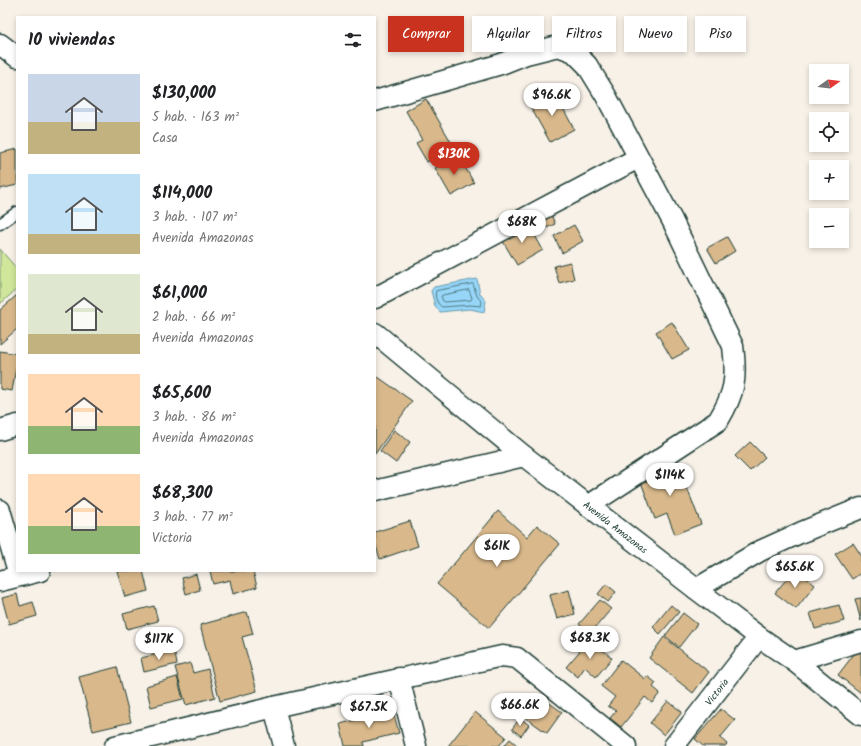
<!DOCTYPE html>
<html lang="es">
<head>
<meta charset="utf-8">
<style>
	body { margin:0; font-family:Kalam,sans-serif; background:#f6f6f6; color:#202124; height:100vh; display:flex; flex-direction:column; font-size:15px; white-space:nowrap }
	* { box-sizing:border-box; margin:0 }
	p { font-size:13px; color:#757577 }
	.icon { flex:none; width:22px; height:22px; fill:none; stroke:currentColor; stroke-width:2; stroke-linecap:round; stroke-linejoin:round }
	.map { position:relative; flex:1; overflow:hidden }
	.drawer { position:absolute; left:16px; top:16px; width:360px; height:556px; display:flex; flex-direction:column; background:#fff; border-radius:0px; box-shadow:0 2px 6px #0003 }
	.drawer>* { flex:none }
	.top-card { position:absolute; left:388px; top:16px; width:380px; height:36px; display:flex; gap:8px }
	.needle { width:26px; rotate:75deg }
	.controls { position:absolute; left:809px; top:64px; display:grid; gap:8px }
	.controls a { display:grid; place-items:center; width:40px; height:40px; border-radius:0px; background:#fff; box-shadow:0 2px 6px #0003; font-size:20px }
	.price { position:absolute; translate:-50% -34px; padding:0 9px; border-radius:14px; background:#fff; color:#222; font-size:13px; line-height:26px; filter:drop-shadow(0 1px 2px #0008) }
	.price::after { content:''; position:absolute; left:50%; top:24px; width:12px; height:9px; margin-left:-6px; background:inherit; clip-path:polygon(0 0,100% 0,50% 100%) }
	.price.active { background:#c8321e; color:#fff }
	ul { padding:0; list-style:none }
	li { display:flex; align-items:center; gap:12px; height:100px; padding:0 12px }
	li span { display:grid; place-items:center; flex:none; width:112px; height:80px; border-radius:0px; color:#555 }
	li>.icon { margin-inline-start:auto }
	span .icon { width:48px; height:48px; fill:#fffc; stroke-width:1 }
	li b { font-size:17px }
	h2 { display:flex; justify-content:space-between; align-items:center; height:48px; padding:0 12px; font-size:17px }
	.tag { padding:0 14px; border-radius:0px; background:#fff; box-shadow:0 2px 6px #0003; font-size:14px; line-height:36px }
	.tag.active { background:#c8321e; color:#fff }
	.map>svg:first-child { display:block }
</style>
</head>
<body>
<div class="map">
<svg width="861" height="746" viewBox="0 0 861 746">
	<rect width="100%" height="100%" fill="#f7f1e8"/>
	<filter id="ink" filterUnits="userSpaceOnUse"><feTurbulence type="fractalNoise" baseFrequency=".025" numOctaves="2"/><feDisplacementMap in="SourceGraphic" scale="8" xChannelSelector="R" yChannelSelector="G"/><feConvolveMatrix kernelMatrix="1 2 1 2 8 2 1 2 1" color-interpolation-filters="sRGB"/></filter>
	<g filter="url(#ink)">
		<path fill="#cfe69b" stroke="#779268" d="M0,249L17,269V289L0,304Z"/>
		<path fill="#97d6f8" stroke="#6799aa" d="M477,279L480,294L486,301L484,312L470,309L440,312L435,306L431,291L434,287Z"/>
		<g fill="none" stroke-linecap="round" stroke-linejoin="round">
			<path stroke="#4f7a82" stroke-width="1" d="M473,284L477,296L482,302L481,306L470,305L442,307C437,304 434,296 436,291Z
				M469,290L472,298L471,300L445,302L443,301L441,296L443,295Z"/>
		</g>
		<path fill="#d9b98c" stroke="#1f3d34" d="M555,93L574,129L550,142L530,106Z
			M426,99L454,147L427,162L416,143L422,140L406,111Z
			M17,149V185L0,189V153Z
			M458,155L474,183L451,196L435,168Z
			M550,212L555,224L542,230L537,217Z
			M528,223L543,250L517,265L501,238Z
			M574,225L583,241L562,253L554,236Z
			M727,237L735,251L716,263L707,248Z
			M570,262L574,279L559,283L554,266Z
			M17,295V329L0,344V310Z
			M672,322L689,350L672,359L656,332Z
			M0,351L17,354V363L12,391L0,389Z
			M378,377L412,401L375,454V380Z
			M394,430L410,442L396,463L380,451Z
			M750,442L765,457L750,471L735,456Z
			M677,462L701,524L675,534L667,514L655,519L639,477Z
			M498,511L527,537L537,525L560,544L489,628L437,584Z
			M410,521L418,546L380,559L375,543V532Z
			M853,543L861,555V573L852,579L835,554Z
			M795,569L815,585L796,609L775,593Z
			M117,571H143L148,591L125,597Z
			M210,571H253L257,587L233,594L230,580L213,584Z
			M196,574L200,590L186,594L182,578Z
			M606,584L616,592L608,602L598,594Z
			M569,590L575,614L557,619L550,595Z
			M17,594L20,606L33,602L37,616L9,624L2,598Z
			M861,598V621L855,599Z
			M600,600L611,609L590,634L579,624Z
			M671,605L679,612L660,634L653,627Z
			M839,605L844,621L815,629L810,613Z
			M154,606L158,621L127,629L123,614Z
			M247,612L253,634L242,637L257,691L220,701L200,625Z
			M683,613L697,624L679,647L665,636Z
			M664,637L709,672L693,693L649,658Z
			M590,639L612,658L596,677L585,667L578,677L566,667Z
			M861,645V693L838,675Z
			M174,650L177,664L144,672L141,658Z
			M621,660L645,679L647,676L656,683L653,687L660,693L652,703L645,697L621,727L610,718L616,711L608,706L615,697L601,686Z
			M190,663L193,673L208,669L215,697L186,705L175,667Z
			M117,667L131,722L93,731L79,677Z
			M177,677L183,699L151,707L146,686Z
			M537,694L562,712L547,733L522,715Z
			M668,701L682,712L664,735L650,723Z
			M721,709L735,720L720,738L727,744L725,746H703L695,739Z
			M393,711L399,733L363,742L364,746H345L340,724Z
			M475,712L506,737L499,746H448Z
			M520,718L529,725L521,736L512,729Z
			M510,739L518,746H504Z"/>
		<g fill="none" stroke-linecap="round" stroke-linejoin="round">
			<g stroke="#1f3d34" stroke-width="13">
				<path id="service" d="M0,224L17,212"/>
			</g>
			<g stroke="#1f3d34" stroke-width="23">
				<g id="minor">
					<path d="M0,44L17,57"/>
					<path d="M375,101L501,64L526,54L558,46L574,52L587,65L606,96L672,220L733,346C737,379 735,393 718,421L588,506"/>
					<path d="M375,298L638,158"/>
					<path id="s1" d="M375,333L524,456L696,589L759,637L794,661L861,715"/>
					<path d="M0,430L17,425"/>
					<path d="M375,491L524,456"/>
					<path d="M0,510L17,568"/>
					<path d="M0,581L40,571"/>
					<path d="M696,589L760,551L802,532L861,508"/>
					<path d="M794,661L861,641"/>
					<path d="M399,678L416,746"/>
					<path d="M274,707L284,746"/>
					<path d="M115,746L274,707L502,656L517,658L626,746"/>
					<path id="s2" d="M674,746L759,637"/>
				</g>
			</g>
			<use href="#service" stroke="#fff" stroke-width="10"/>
			<use href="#minor" stroke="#fff" stroke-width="20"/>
		</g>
	</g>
	<g text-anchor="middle" stroke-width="3" stroke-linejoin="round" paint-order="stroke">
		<g font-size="10" fill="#1f3d34" stroke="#fff">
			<text dy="4" stroke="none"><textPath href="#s1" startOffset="309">Avenida Amazonas</textPath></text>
			<text dy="4" stroke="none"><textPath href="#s2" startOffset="69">Victoria</textPath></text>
		</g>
	</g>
</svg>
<div class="controls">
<a><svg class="needle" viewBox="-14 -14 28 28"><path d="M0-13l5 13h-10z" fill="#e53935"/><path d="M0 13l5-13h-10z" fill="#757577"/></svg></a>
<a><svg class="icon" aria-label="locate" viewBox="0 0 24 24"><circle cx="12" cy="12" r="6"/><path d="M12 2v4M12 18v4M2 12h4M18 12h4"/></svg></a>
<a>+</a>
<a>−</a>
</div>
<b class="price" style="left:552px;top:117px">$96.6K</b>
<b class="price active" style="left:454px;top:176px">$130K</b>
<b class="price" style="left:522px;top:244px">$68K</b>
<b class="price" style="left:670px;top:497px">$114K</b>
<b class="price" style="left:497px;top:568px">$61K</b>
<b class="price" style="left:795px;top:589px">$65.6K</b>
<b class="price" style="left:590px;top:660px">$68.3K</b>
<b class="price" style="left:159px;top:661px">$117K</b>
<b class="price" style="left:520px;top:727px">$66.6K</b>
<b class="price" style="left:369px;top:729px">$67.5K</b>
<div class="top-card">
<a class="tag active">Comprar</a>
<a class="tag">Alquilar</a>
<a class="tag">Filtros</a>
<a class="tag">Nuevo</a>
<a class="tag">Piso</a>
</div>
<section class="drawer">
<h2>10 viviendas<svg class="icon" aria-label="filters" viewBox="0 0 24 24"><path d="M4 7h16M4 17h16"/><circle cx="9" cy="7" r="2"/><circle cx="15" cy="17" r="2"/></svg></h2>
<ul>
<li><span style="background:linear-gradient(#c9d6e8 60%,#c2b280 0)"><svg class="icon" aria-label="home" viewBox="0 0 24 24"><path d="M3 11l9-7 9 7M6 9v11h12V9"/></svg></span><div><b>$130,000</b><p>5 hab. · 163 m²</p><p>Casa</p></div></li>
<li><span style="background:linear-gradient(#bfe0f5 75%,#c2b280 0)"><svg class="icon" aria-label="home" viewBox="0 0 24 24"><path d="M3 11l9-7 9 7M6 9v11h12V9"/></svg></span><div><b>$114,000</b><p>3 hab. · 107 m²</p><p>Avenida Amazonas</p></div></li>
<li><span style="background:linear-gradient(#dfe7d0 75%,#c2b280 0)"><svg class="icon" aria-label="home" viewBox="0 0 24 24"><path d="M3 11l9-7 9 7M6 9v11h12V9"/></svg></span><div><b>$61,000</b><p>2 hab. · 66 m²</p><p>Avenida Amazonas</p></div></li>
<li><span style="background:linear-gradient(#ffd9b3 65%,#8fb573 0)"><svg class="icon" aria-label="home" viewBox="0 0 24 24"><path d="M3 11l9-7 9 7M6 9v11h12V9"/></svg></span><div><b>$65,600</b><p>3 hab. · 86 m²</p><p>Avenida Amazonas</p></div></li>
<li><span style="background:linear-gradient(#ffd9b3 65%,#8fb573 0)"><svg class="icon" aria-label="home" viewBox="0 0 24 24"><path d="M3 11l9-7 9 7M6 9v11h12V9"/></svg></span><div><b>$68,300</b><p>3 hab. · 77 m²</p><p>Victoria</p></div></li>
</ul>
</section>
</div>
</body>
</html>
